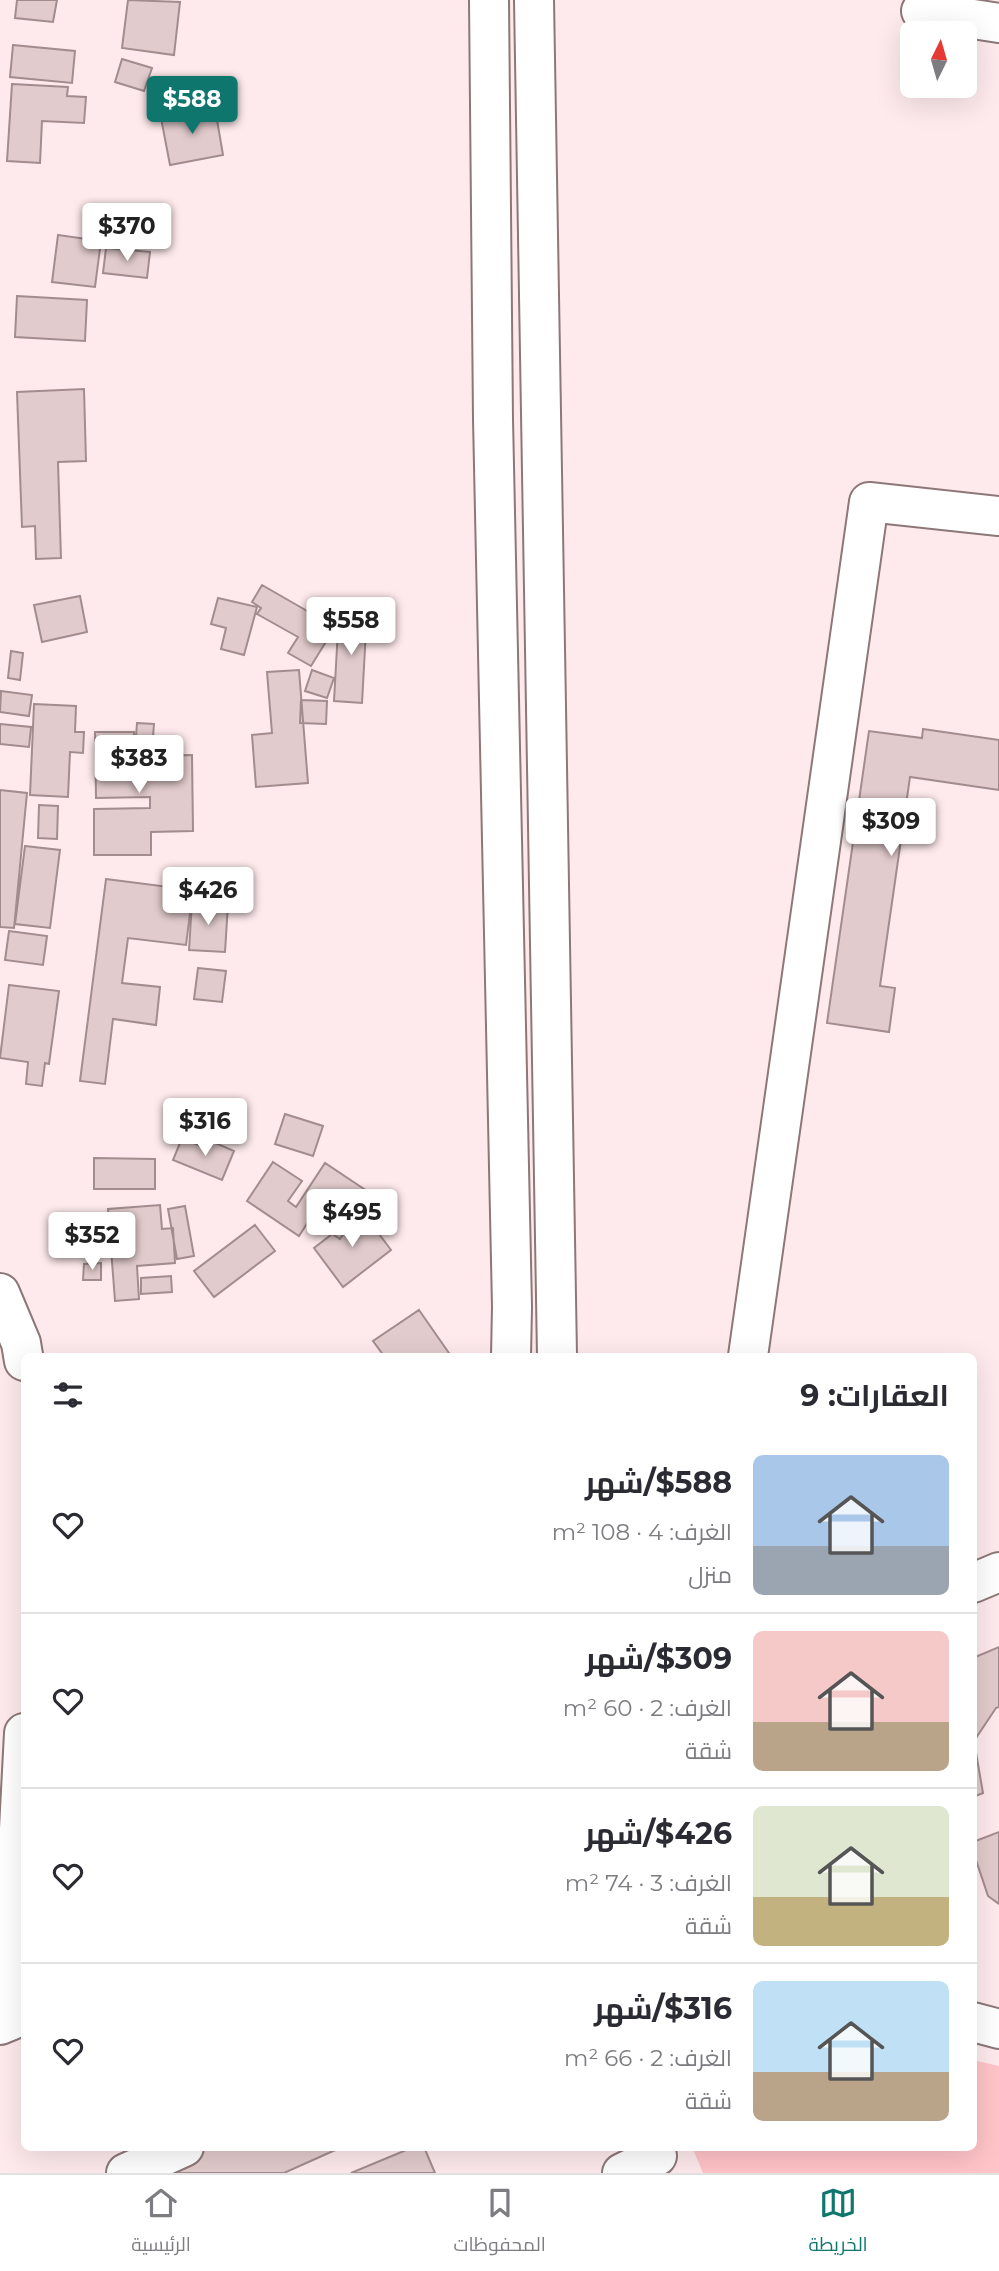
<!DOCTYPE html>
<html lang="ar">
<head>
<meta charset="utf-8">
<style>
	body { margin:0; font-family:Montserrat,Cairo,sans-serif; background:#f2f2f3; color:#2b2b33; direction:rtl; height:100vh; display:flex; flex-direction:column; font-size:26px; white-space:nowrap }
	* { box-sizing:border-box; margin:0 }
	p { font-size:23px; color:#7c7c81 }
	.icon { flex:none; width:38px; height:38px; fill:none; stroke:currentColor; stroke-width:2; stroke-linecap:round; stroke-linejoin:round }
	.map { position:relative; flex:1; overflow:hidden; direction:ltr }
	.sheet { position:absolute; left:21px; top:1353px; width:956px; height:798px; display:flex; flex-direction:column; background:#fff; border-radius:10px; box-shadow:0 7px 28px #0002; direction:rtl }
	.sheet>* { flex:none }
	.needle { width:46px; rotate:5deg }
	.controls { position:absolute; left:900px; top:21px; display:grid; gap:14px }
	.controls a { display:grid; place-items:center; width:77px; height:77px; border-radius:10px; background:#fff; box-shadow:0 7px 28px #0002; font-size:35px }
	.price { position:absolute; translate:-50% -60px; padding:0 16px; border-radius:7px; background:#fff; color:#222; font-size:23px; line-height:46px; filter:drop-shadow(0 2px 4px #0008) }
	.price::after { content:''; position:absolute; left:50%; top:42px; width:21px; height:16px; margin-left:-10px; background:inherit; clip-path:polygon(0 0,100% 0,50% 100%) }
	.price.on { background:#0f766e; color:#fff }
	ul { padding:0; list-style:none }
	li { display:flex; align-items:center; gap:21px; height:175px; padding:0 28px }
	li+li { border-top:2px solid #e1e1e2 }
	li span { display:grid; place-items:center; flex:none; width:196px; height:140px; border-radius:10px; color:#555 }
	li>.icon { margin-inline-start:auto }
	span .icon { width:84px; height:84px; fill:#fffc; stroke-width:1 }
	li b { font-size:30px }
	h2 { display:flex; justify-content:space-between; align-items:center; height:84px; padding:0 28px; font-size:30px }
	.menu { display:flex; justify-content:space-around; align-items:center; height:98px; border-top:2px solid #e1e1e2; background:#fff; font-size:19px; color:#7c7c81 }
	.menu a { display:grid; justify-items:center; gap:4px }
	.menu .on { color:#0f766e }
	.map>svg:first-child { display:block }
</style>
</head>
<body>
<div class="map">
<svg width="999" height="2173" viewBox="0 0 999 2173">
	<rect width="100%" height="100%" fill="#feeaec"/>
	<path fill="#ffc4c8" d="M973,2060L999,2066V2173H703L692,2147H973Z"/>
	<path fill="#e2cbcc" stroke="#a28c8e" stroke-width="2" d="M17,0H57L53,22L15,18Z
		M128,0L180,2L174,55L122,48Z
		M13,45L75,51L72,83L10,77Z
		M122,59L152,68L144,91L115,82Z
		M12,84L68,87L67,96L86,97L84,123L42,121L40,163L7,161Z
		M215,108L223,155L170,165L161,118Z
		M58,235L101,241L95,287L52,282Z
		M106,248L150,252L147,278L103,273Z
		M17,296L87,300L85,341L15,337Z
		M84,389L86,461L58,462L61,558L36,559L35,526L22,527L17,392Z
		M262,585L335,627L311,666L288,653L298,637L257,614L261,608L252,602Z
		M80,596L87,632L42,642L34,605Z
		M218,598L257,607L244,655L221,649L226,628L211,624Z
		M339,611L367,612L362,703L334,701Z
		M11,651L23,653L20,680L8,678Z
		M299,670L308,783L256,787L252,735L272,733L267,672Z
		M312,670L334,678L327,698L305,691Z
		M1,691L32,695L29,716L0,712Z
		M301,700L327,701L326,724L300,723Z
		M34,704L76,706L75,732H84L83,753L70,752L68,797L30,795Z
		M137,723L154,724L152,750L135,749Z
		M0,724L31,727L29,747L0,744Z
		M923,729L999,740V790L910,777L880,986L895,988L889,1032L827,1023L869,731L922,738Z
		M95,732H134V756L192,755L193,831L151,832V855H94V809L150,808V797L96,798Z
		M0,790L27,793L14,928L0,927Z
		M39,805L58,806L57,839L38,838Z
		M25,846L60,850L50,928L15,924Z
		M106,879L193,890L186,945L128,938L122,983L160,987L156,1025L113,1019L105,1084L80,1081Z
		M192,902L228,904L225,952L189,950Z
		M9,931L47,936L43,965L5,960Z
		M198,968L226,971L222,1002L194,999Z
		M9,985L59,991L49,1064L45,1063L42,1086L26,1084L28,1062L0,1058Z
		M285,1114L323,1126L313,1156L275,1144Z
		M182,1138L208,1149L211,1141L234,1151L222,1180L173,1160Z
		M94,1158L155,1159V1189H94Z
		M273,1162L302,1181L288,1201L296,1207L325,1163L370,1193L340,1239L310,1219L299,1236L247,1201Z
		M160,1205L162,1229L173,1228L175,1263L137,1266L139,1299L115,1301L108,1209Z
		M185,1206L194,1256L177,1259L168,1209Z
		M362,1211L391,1250L343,1287L314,1248Z
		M255,1225L275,1251L214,1297L194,1271Z
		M101,1263V1280H83L84,1264Z
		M171,1276L172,1292L141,1294V1278Z
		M419,1310L451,1356H384L373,1341Z
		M999,1647V1707L996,1708L974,1741L983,1793L973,1797V1658Z
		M999,1832V1904L988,1896L973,1851V1842Z
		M200,2147H342L284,2173H176L171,2160Z
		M402,2147H424L435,2173H351L404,2151Z"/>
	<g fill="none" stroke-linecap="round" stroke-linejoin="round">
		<g stroke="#8d7779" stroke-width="42">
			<path id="minor" d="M921,11L999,23
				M0,1293L21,1343L24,1361
				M748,1356L869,502L999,516
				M9,2021L24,1733
				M973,2022L999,2029
				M126,2173L184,2147
				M622,2173L657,2156"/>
		</g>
		<g stroke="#8d7779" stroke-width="42">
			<path id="major" d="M973,1583L999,1572
				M0,2025L24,2015"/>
		</g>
		<g stroke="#8d7779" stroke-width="42">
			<path id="highway" d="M489,0L493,419L512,1307L511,1356
				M534,0L557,1356"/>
		</g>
		<use href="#minor" stroke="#fff" stroke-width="38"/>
		<use href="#major" stroke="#fff" stroke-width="38"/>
		<use href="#highway" stroke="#fff" stroke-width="38"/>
	</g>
</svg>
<div class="controls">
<a><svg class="needle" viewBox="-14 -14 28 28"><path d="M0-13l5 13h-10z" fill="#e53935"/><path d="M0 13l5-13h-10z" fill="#7c7c81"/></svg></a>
</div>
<b class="price on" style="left:192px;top:136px">$588</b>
<b class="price" style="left:127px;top:263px">$370</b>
<b class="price" style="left:351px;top:657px">$558</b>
<b class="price" style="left:139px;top:795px">$383</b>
<b class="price" style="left:891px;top:858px">$309</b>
<b class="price" style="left:208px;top:927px">$426</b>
<b class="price" style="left:205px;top:1158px">$316</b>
<b class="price" style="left:352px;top:1249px">$495</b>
<b class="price" style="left:92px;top:1272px">$352</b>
<section class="sheet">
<h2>العقارات: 9<svg class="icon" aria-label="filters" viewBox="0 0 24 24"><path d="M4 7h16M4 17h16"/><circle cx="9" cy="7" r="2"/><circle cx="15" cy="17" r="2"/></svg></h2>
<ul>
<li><span style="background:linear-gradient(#a9c7e8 65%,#9aa5b1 0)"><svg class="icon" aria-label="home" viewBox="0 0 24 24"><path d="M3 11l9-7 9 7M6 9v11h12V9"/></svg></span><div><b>$588/شهر</b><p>الغرف: 4 · 108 m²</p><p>منزل</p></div><svg class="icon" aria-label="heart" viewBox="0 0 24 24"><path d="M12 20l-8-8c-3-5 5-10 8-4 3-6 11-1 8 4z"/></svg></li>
<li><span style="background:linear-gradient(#f6c9c9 65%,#b9a48a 0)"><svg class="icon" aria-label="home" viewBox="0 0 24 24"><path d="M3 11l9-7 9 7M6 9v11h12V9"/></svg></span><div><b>$309/شهر</b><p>الغرف: 2 · 60 m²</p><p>شقة</p></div><svg class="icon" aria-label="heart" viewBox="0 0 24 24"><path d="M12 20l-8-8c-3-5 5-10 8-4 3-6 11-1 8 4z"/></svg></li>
<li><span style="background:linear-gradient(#dfe7d0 65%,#c2b280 0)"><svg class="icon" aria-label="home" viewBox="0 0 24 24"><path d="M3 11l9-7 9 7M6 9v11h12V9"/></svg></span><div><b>$426/شهر</b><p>الغرف: 3 · 74 m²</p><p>شقة</p></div><svg class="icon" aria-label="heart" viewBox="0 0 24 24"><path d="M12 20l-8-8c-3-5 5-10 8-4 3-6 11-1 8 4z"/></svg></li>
<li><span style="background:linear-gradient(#bfe0f5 65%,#b9a48a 0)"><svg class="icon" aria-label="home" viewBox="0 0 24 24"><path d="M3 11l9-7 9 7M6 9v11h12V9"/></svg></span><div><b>$316/شهر</b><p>الغرف: 2 · 66 m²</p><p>شقة</p></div><svg class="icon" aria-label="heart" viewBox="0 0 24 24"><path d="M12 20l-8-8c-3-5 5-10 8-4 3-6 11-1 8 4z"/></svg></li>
</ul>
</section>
</div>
<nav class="menu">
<a class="on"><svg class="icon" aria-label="map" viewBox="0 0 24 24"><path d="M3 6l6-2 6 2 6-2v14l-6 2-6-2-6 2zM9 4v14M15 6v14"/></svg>الخريطة</a>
<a><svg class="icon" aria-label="saved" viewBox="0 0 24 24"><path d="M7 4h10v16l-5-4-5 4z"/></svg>المحفوظات</a>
<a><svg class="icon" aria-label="home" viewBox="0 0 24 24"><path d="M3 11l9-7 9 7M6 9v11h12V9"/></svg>الرئيسية</a>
</nav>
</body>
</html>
